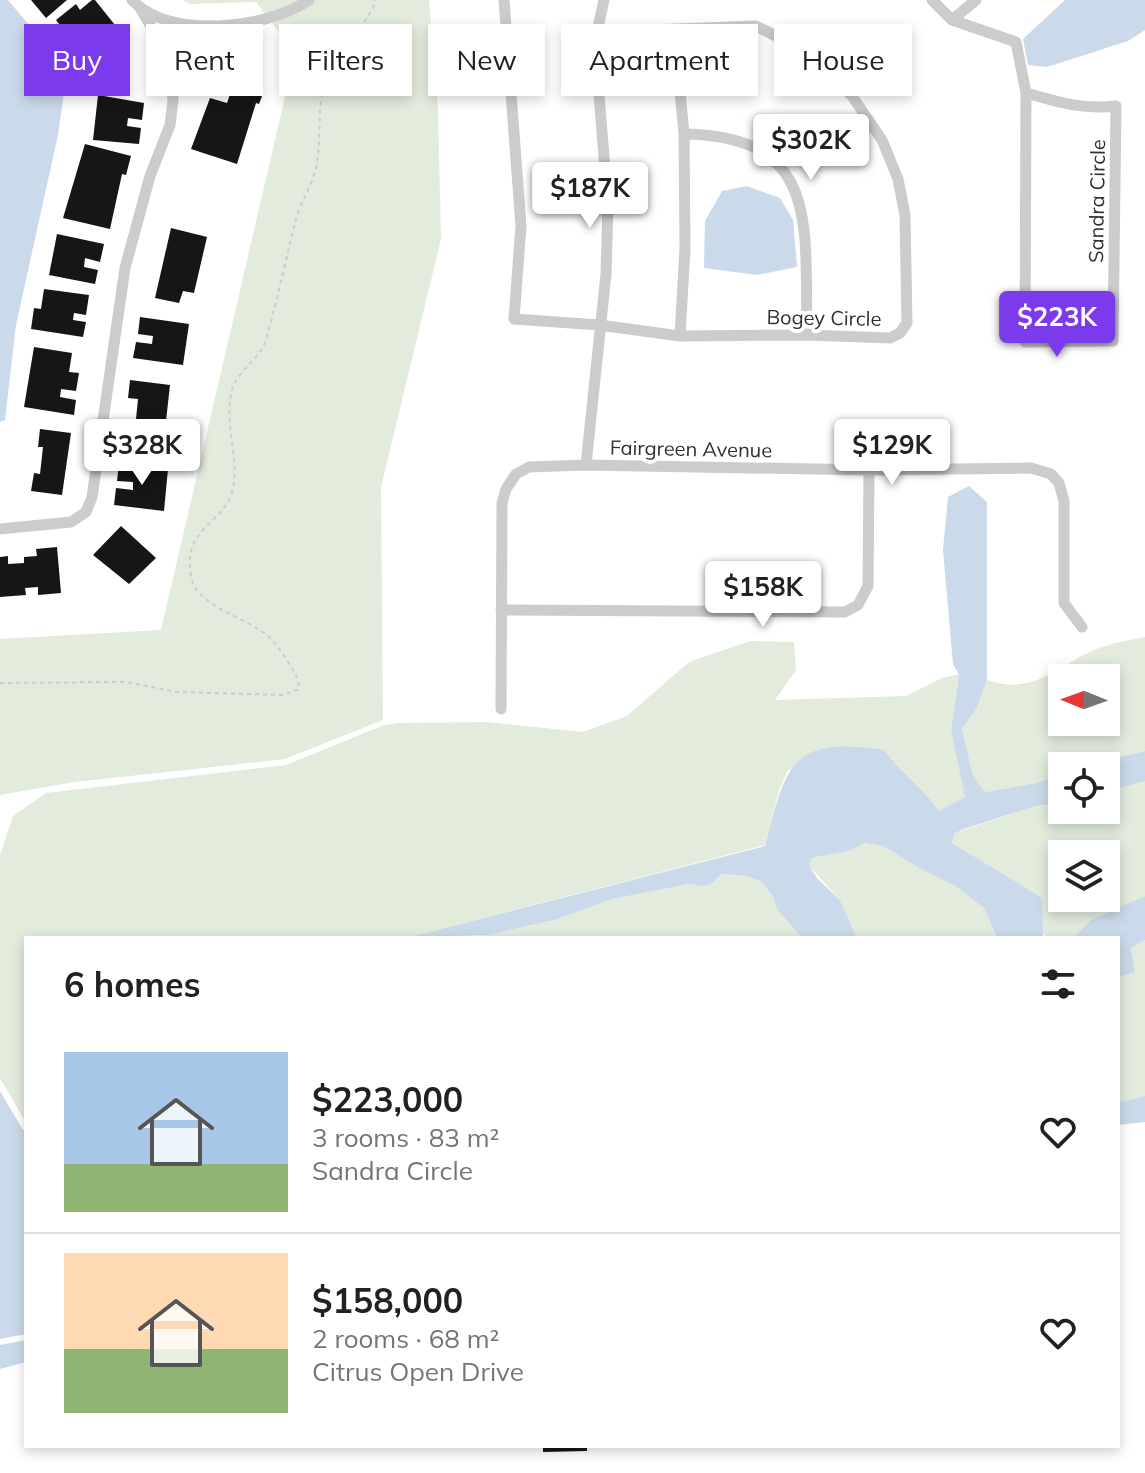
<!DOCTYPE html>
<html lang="en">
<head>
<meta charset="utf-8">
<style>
	body { margin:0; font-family:Mulish,sans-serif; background:#f6f6f6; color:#202124; height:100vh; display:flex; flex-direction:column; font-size:30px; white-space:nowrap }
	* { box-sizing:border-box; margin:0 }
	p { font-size:26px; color:#757577 }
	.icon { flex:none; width:44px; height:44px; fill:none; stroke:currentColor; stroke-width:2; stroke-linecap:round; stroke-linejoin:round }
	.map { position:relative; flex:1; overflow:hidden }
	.panel { position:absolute; left:24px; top:936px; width:1096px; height:512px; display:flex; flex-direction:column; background:#fff; border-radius:0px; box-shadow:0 4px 12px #0003 }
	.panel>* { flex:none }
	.banner { position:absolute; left:24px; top:24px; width:1098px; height:72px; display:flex; gap:16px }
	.needle { width:52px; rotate:271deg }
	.fabs { position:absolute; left:1048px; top:664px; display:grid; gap:16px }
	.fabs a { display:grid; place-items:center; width:72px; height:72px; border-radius:0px; background:#fff; box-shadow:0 4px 12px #0003; font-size:40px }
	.price { position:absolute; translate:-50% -68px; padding:0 18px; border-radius:8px; background:#fff; color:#222; font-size:26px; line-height:52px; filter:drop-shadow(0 2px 4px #0008) }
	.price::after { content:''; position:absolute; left:50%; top:48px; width:24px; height:18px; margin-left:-12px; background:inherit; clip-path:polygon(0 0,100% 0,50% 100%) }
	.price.on { background:#7c3aed; color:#fff }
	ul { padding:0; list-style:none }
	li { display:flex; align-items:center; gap:24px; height:200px; padding:0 40px }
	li+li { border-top:2px solid #e0e0e0 }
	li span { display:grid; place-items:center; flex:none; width:224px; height:160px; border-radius:0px; color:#555 }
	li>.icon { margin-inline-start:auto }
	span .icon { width:96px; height:96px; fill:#fffc; stroke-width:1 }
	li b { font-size:34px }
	h2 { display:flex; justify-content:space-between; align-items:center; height:96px; padding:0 40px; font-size:34px }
	.tag { padding:0 28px; border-radius:0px; background:#fff; box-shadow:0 4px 12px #0003; font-size:28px; line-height:72px }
	.tag.on { background:#7c3aed; color:#fff }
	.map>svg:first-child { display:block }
</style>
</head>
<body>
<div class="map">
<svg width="1145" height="1473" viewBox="0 0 1145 1473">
	<rect width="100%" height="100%" fill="#fff"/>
	<path fill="#e3ebdd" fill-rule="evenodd" d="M183,0H429L438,110L441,239L381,487L383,720L285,759L75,782L0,795V639L161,630L295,54L256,2L190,4Z
		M1145,637V751L1083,766H1062V774L1036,783L985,792L973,777L962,727L977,708L987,680C1038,697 1061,661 1102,647C1116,642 1131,640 1145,637ZM1062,678H1106V722H1062Z
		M750,641L794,642L796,670L775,700L906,696L942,678L959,674L951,729L966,797L939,811C923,788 901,772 884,750L867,749L788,770L779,790L765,845L406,938H26V1123L0,1078V855L13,816L46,793L286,765L384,725L398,723L487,722L583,732L627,716L689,662Z
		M1145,781V896L1091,920L1073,938H1043L1045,936L1000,873L952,843L954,834L964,830L1036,806L1062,803V810H1106V792ZM1062,854H1106V898H1062Z
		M864,843L883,846L919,868L955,886L984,908L997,938H857L840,900L810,867L811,859L816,857Z
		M722,874L746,876L762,882L773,897L776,908L802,938H461L487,935L555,920L611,899L689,884L704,885L713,883Z
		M1145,940V1096L1118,1102V977L1123,975L1131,948Z"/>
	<path fill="#cbdaea" d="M0,0H8L56,57L64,93L58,135L16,325L5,420L0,422Z
		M1065,0H1145V30L1128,41L1047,67L1028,65L1023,39Z
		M747,186L780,198L793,220L797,267L757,275L704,268L705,221L722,191Z
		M969,486L987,502V680L977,708L962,728L973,776L985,792L1036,783L1062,774V803L1036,806L964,829L954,834L952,843L1042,898L1043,938H997L984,908L955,886L919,868L883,846L864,843L848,851L816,857L811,859L810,867L817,878L840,900L857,938H802L776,908L773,897L762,882L746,876L722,874L713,883L704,886L689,884L612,899L555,920L487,935L406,938L765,846C786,765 790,736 884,750C901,772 923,788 939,811L965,797L951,729L959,675L953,664L943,550L948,497Z
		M1145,751V781L1106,792V766H1083Z
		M1145,896V940L1131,948L1135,972L1118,977V938H1073L1091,920Z
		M0,1091L23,1130L26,1129V1334L0,1339Z
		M1145,1096V1122L1118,1125V1102Z
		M26,1340V1362L0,1369V1345Z"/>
	<path fill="#161616" d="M31,0H67L46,18Z
		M92,0H95L115,25L81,52L56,20L76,4L80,10Z
		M221,73L247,82L248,78L261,82L257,94L262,96L259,104L256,103L237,164L191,149L210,98L227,103L230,94L216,90Z
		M98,95L144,103L142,120L128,118L127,126L141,128L139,144L93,140Z
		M85,144L131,156L126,175L122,174L110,229L63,218Z
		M171,228L207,237L194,293L183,291L179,303L155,298Z
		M57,234L104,244L100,262L85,258L84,267L98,270L95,284L49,275Z
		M44,289L89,295L86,315L74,313L73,320L86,322L83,337L31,329L34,308L41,309Z
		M140,317L189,324L183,365L133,358L136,342L152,344L153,336L138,334Z
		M34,347L72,353L69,372L79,373L76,391L61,389L60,397L76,400L74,415L24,407Z
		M130,380L170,385L163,448L126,444L128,428L135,429L138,399L128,398Z
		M40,429L71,433L62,495L31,491L34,473L40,474L43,447H38Z
		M119,464L168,469L164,511L114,505L116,488L133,490V482L117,481Z
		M121,526L156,558L129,584L93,555Z
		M57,547L61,593L38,595V587L25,588L26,595L0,597V557L8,556V564L24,563V557L37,556L36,549Z
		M543,1446H587V1451L543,1452Z"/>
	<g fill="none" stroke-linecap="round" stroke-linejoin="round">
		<path stroke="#ccc" stroke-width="2" stroke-dasharray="4 4" stroke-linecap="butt" d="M0,683L125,682L178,692L283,695L299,689C299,677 294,672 288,662C283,654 277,645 270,638C249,617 196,608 191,576C182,527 222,526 232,492C241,461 223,424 232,390C238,369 260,360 266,340C277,302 285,262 295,223C299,205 310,189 315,172C323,140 315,107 327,76C338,47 366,29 376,0"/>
		<path stroke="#ccc" stroke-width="11" d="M132,0C169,40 267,29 309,0
			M504,0L521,226L514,319L599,325L680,336L807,335L890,338L900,333L907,323L905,215L898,179L882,140L852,96L808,52L756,26L597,32
			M932,0L952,20L1016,42L1026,93
			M952,20L976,0
			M674,29L684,134L685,248L680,336
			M1026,93C1057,102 1083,110 1116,106L1113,341L1025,342Z
			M684,134C823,136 804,229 807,335
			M586,465L606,274L608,206L596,58L597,32L604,0
			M0,529L71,522L86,512L92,497L125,268L150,176L170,125L173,100L170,74L162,45L140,8
			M501,610L845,612L858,605L868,586L869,470
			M501,709L502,503L506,489L516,474L529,467L586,465L869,470L1031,468L1051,474L1059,483L1064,501V603L1082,627"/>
	</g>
	<g text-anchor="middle" stroke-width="8" stroke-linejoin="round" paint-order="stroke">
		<g font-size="20" fill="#2f2f2f" stroke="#fff">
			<text transform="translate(1097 201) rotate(-89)" y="7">Sandra Circle</text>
			<text transform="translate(824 318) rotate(1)" y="7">Bogey Circle</text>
			<text transform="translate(691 449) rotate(1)" y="7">Fairgreen Avenue</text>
		</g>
	</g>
</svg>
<div class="fabs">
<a><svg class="needle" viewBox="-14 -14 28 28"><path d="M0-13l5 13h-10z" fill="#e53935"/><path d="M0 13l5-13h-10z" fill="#757577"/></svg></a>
<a><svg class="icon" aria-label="locate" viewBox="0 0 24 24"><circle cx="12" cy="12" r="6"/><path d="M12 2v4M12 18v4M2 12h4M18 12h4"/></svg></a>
<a><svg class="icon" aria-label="layers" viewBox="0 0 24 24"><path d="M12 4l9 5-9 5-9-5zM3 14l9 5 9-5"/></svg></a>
</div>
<b class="price" style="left:811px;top:182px">$302K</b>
<b class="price" style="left:590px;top:230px">$187K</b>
<b class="price on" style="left:1057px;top:359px">$223K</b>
<b class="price" style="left:142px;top:487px">$328K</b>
<b class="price" style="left:892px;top:487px">$129K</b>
<b class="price" style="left:763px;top:629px">$158K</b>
<div class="banner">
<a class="tag on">Buy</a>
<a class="tag">Rent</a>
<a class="tag">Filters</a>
<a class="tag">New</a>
<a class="tag">Apartment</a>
<a class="tag">House</a>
</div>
<section class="panel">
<h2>6 homes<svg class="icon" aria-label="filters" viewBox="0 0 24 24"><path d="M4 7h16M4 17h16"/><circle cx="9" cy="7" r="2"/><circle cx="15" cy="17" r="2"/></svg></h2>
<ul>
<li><span style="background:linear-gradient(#a9c7e8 70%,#8fb573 0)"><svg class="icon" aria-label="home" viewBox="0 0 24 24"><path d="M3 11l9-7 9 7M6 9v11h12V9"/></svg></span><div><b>$223,000</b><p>3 rooms · 83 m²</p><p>Sandra Circle</p></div><svg class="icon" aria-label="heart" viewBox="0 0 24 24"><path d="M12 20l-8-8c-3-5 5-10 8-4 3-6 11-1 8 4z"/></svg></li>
<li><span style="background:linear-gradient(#ffd9b3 60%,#8fb573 0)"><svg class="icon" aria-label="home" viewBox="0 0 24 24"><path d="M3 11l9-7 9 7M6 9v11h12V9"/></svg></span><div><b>$158,000</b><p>2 rooms · 68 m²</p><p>Citrus Open Drive</p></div><svg class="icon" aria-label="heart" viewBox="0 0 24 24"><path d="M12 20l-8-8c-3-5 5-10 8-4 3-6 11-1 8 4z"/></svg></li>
</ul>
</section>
</div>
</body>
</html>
